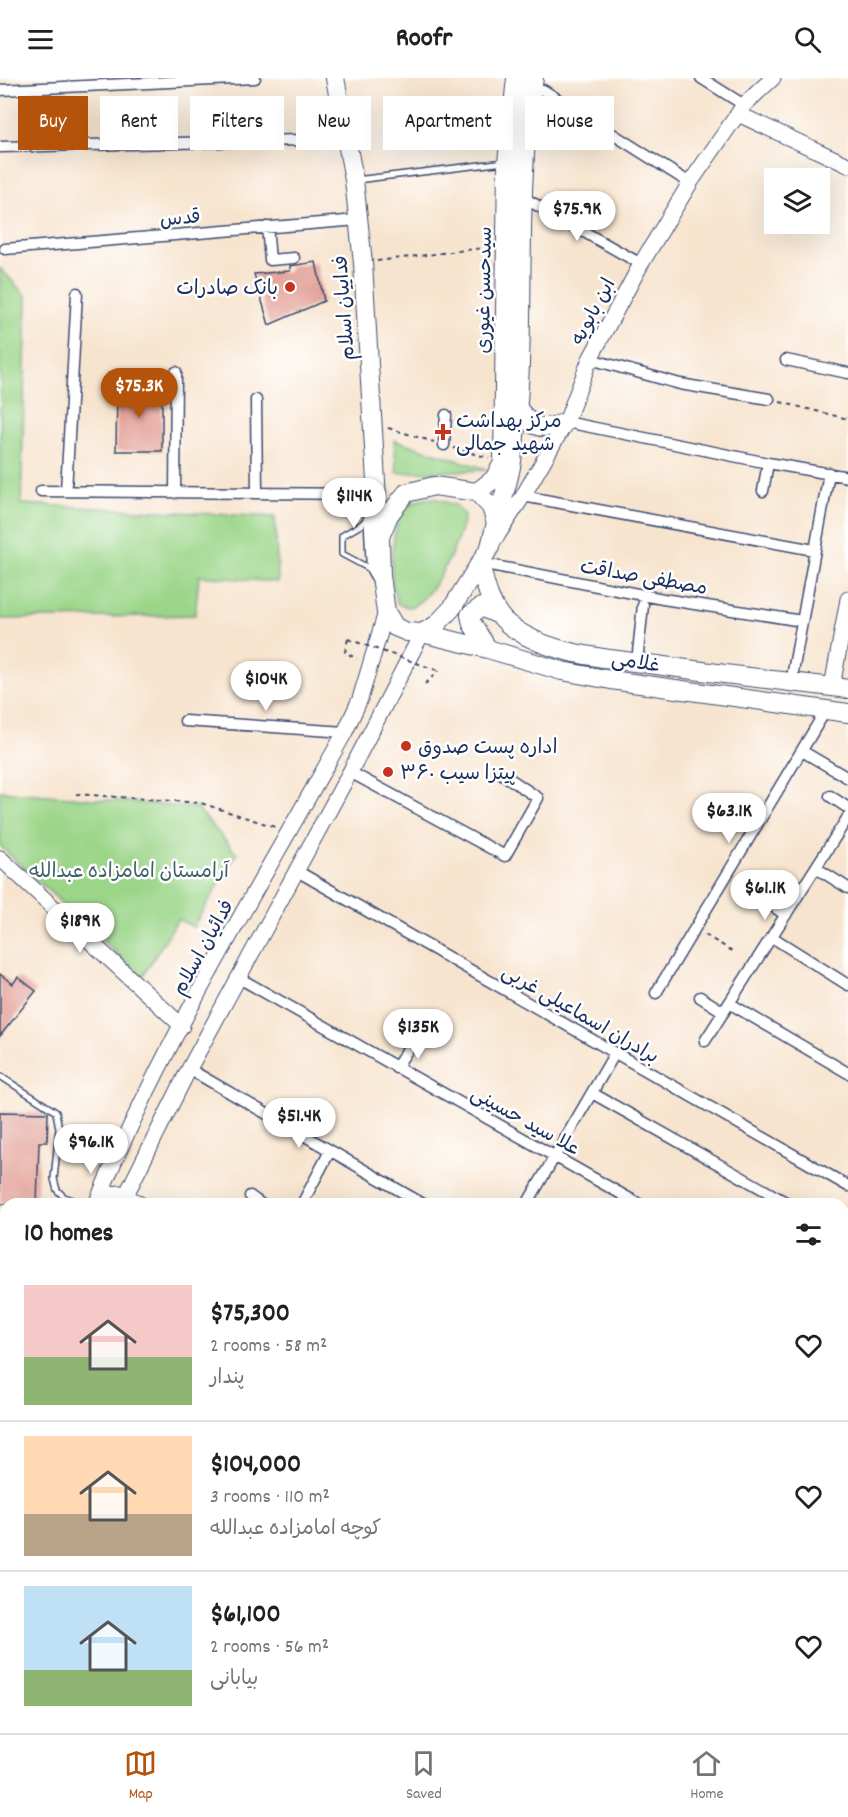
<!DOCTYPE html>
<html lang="en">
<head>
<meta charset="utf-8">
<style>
	body { margin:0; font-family:Dekko,"Playpen Sans Arabic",sans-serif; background:#f2f2f2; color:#202124; height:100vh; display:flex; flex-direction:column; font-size:22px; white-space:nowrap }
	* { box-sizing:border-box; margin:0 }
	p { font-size:20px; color:#757577 }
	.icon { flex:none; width:33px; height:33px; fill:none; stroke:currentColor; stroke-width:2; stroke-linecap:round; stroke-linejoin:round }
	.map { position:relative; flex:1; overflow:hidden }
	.sheet { position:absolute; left:0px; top:1120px; width:849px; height:536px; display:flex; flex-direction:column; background:#fff; border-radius:18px 18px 0 0; box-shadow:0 6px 24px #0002 }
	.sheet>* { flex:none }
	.banner { position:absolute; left:18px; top:18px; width:813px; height:54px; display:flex; gap:12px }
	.tools { position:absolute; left:764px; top:90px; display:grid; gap:12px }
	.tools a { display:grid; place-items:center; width:66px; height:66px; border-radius:0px; background:#fff; box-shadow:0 6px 24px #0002; font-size:30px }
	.price { position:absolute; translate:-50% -51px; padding:0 14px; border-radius:21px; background:#fff; color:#222; font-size:20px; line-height:39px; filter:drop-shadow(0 2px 3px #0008) }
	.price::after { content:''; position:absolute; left:50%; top:36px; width:18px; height:14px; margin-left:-9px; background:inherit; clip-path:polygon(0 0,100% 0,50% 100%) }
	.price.current { background:#b45309; color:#fff }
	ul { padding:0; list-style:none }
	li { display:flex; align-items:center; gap:18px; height:150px; padding:0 24px }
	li+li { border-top:2px solid #e0e0e0 }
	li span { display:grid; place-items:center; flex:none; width:168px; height:120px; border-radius:0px; color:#555 }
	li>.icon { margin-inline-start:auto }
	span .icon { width:72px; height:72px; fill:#fffc; stroke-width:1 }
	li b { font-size:26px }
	h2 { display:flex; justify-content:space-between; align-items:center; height:72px; padding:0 24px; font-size:26px }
	.chip { padding:0 21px; border-radius:0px; background:#fff; box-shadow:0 6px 24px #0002; font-size:21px; line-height:54px }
	.chip.current { background:#b45309; color:#fff }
	header { display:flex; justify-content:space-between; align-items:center; height:78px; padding:0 24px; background:#fff; font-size:27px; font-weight:700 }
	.tab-bar { display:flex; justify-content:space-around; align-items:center; height:84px; border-top:2px solid #e0e0e0; background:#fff; font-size:16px; color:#757577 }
	.tab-bar a { display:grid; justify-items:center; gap:3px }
	.tab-bar .current { color:#b45309 }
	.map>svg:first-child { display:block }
</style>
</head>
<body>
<header><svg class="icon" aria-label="menu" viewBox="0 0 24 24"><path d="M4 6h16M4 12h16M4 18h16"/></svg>Roofr<svg class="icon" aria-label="search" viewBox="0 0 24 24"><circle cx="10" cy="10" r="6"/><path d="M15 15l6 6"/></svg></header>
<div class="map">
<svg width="848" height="1655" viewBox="0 0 848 1655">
	<rect width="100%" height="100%" fill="#fff"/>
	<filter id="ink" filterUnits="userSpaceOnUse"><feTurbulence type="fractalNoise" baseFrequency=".0167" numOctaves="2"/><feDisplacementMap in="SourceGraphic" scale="12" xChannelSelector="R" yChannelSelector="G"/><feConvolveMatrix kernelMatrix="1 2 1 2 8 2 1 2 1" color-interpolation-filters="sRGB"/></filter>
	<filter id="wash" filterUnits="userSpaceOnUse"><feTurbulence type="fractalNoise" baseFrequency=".008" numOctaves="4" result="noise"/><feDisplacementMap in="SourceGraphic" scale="24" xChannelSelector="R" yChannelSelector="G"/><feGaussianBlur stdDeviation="1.35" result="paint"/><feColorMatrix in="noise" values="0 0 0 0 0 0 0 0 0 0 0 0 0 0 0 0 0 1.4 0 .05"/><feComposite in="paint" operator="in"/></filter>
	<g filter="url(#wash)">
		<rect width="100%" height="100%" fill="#f7e4ce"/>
		<path fill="#9bd588" stroke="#5b8273" stroke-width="1.5" d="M0,190L27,219L21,426L275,439L278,504L199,498L195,537L0,541Z
			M394,362L489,392L397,395Z
			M434,420L457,428L464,438C461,461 436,514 416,526C410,531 404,528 398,526C388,506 390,451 404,432C411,423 423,421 434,420Z
			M0,713L197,730L237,776L193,849L178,841L142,899L0,768Z"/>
		<g id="blocks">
			<path fill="#e3a298" d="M316,184L324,223L269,247L254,196L290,193V188Z
				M117,308L162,309V373H116Z
				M0,896L13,906L18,899L36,913L0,958Z
				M0,1034L48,1035L47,1064H39L37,1126H0Z"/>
		</g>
	</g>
	<g filter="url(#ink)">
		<use href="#blocks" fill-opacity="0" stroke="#3c4a6f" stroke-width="1.5"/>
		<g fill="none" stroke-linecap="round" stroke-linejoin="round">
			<g stroke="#3c4a6f" stroke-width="8">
				<path id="lane" d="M356,102L505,84
					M367,440L362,446L342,458V476L372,492
					M0,998L56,1034L59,1051L54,1101L57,1112L64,1119L85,1126
					M0,1193L6,1196
					M0,1210L6,1213"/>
			</g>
			<g stroke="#3c4a6f" stroke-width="13">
				<path id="street" d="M701,0L744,27
					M0,12L255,0
					M543,12L690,105
					M0,69L347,61
					M524,120L641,186
					M267,149L270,182L294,180
					M5,171L358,142
					M590,281L680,306L769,321
					M786,282L848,295
					M256,322L257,415
					M566,344L768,385L848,399
					M444,367L446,337
					M368,411L372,492L379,504
					M41,413L368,416
					M66,413L77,215
					M763,413L768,385
					M175,415L176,294
					M523,418L814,472
					M480,485L663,521L802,543
					M637,584L643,527
					M791,605L829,395
					M185,643L345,654
					M802,673L848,700
					M350,694L505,778L538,720L501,695
					M830,718L848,730
					M816,790L848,810
					M297,793L848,1108
					M765,823L786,837
					M772,859L848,907
					M239,900L639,1126
					M656,915L826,632
					M700,919L724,934
					M729,925L848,995
					M705,963L848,739
					M396,990L416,958
					M189,991L423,1126
					M592,1015L789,1126
					M250,1118L261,1126
					M302,1126L330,1073
					M527,1126L615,975
					M843,1157L848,1160
					M843,1240L848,1243
					M843,1370L848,1373
					M843,1445L848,1448
					M843,1512L848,1515
					M0,1514L6,1515
					M843,1576L848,1575
					M843,1629L848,1628
					M485,1650L489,1655
					M424,1655L430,1650"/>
			</g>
			<g stroke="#3c4a6f" stroke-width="17">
				<path id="secondary" d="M738,36L848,87
					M495,461L523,418L566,344L590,281L641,186L690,105L744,27L773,0
					M832,609L848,521
					M0,780L182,948
					M100,1117L121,1115L140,1126
					M126,1117L189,991L350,694L422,555
					M96,1126C164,962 259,809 345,654L360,621L386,534
					M843,1355L848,1345
					M0,1452L6,1455
					M38,1650L39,1655
					M649,1650L653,1655
					M678,1655L681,1650"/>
			</g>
			<g stroke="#3c4a6f" stroke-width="20">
				<path id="primary" d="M335,0L354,102L363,185L379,454
					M514,325C531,348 537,355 566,344
					M477,414L494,401L503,385L507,84L516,0
					M496,445C501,425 509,404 512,383C530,256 512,126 534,0
					M480,485C485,506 490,531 508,546C548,578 608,580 657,587C720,596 784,603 848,611
					M422,555L436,547L452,530L490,469L496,445L491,429L477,414L434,408L406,415L389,437L380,459L381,498L386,534L395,549L407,554L422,555L488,571L562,593L611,602L848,635
					M488,571L472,546L470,537L481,529L499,537"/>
			</g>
			<path stroke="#3c4a6f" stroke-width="2" stroke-dasharray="4.5 4.5" stroke-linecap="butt" d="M377,183L491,169
				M780,324L848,341
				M388,350L434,364
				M454,370L489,380
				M348,561L345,574L357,581
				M425,606L439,593
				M76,716L201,725L275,749
				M705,857L736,875"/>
			<use href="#lane" stroke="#fff" stroke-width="5"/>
			<use href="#street" stroke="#fff" stroke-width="10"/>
			<use href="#secondary" stroke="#fff" stroke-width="15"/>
			<use href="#primary" stroke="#fff" stroke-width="18"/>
			<path stroke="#3c4a6f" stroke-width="2" stroke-dasharray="4.5 4.5" stroke-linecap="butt" d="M348,561L439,593"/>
		</g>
	</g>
	<g fill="#c8321e" stroke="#fff" stroke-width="2">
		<circle cx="290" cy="209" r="6"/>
		<path d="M440 345h6v6h6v6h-6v6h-6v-6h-6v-6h6z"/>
		<circle cx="406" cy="668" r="6"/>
		<circle cx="388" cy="694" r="6"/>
	</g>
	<g text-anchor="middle" stroke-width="5" stroke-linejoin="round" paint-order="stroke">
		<g font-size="20" fill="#1b2f5e" stroke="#fff">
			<text transform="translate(180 139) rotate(-5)" y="7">قدس</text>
			<text transform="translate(483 212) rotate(-89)" y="7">سیدحسن غیوری</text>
			<text transform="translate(343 230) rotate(-94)" y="7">فداییان اسلام</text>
			<text transform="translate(592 233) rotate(-62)" y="7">ابن بابویه</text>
			<text transform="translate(644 498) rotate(10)" y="7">مصطفی صداقت</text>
			<text transform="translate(636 583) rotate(9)" y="7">غلامی</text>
			<text transform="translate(202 869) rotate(-61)" y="7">فدائیان اسلام</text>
			<text transform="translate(581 935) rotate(30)" y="7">برادران اسماعیلی غربی</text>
			<text transform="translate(526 1042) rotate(29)" y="7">علا سید حسینی</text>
		</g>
		<g font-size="20" fill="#1b2f5e" stroke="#fff" text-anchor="start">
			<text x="278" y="216" text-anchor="end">بانک صادرات</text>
			<text x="456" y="349">مرکز بهداشت<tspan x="456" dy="23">شهید جمالی</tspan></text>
			<text x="418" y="675">اداره پست صدوق</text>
			<text x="400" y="701">پیتزا سیب ۳۶۰</text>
		</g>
		<g font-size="20" fill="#41616b" stroke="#fff">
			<text x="129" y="799">آرامستان امامزاده عبدالله</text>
		</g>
	</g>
</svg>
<div class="tools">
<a><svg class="icon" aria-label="layers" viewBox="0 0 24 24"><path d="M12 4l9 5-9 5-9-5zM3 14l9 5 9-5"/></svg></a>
</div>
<b class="price" style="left:577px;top:164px">$75.9K</b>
<b class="price current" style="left:139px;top:341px">$75.3K</b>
<b class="price" style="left:354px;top:451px">$114K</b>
<b class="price" style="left:266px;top:634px">$104K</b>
<b class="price" style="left:729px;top:766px">$63.1K</b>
<b class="price" style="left:765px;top:843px">$61.1K</b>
<b class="price" style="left:80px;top:876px">$189K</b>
<b class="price" style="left:418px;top:982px">$135K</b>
<b class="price" style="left:299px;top:1071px">$51.4K</b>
<b class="price" style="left:91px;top:1097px">$96.1K</b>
<div class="banner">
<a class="chip current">Buy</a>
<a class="chip">Rent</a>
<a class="chip">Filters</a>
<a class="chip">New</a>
<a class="chip">Apartment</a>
<a class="chip">House</a>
</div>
<section class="sheet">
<h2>10 homes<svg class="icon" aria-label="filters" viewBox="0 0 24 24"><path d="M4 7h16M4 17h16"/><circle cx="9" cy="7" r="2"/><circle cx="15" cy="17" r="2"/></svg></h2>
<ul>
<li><span style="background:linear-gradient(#f6c9c9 60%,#8fb573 0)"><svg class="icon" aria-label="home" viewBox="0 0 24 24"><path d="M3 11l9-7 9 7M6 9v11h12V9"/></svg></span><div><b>$75,300</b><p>2 rooms · 58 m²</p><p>پندار</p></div><svg class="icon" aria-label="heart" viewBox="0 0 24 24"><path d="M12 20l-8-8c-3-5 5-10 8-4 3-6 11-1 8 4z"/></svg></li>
<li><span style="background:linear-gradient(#ffd9b3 65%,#b9a48a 0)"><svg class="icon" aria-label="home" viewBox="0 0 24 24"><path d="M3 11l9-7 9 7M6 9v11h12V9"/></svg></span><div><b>$104,000</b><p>3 rooms · 110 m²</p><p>کوچه امامزاده عبدالله</p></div><svg class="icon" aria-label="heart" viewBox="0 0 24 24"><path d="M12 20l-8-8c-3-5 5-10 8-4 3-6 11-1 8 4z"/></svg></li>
<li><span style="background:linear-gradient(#bfe0f5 70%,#8fb573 0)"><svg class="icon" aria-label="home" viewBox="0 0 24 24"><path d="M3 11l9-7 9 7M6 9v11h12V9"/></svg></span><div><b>$61,100</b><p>2 rooms · 56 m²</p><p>بیابانی</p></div><svg class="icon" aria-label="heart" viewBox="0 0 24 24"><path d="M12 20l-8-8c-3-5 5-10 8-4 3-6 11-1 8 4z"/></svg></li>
</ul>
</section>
</div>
<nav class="tab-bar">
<a class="current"><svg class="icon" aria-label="map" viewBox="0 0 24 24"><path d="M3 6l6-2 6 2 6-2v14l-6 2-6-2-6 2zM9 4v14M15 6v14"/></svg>Map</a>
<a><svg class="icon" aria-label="saved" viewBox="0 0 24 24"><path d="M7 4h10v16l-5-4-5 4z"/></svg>Saved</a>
<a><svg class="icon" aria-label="home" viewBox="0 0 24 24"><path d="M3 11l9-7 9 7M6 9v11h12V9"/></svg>Home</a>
</nav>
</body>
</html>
